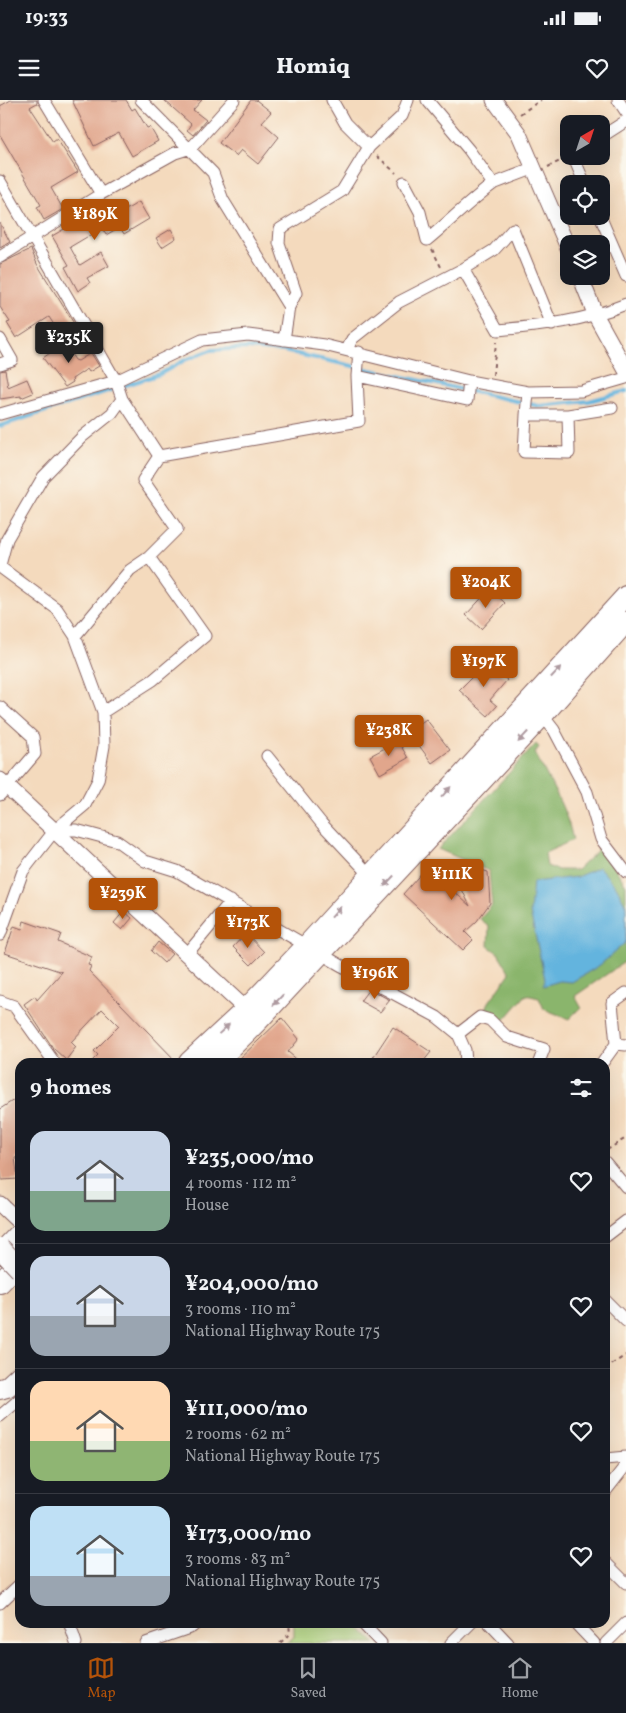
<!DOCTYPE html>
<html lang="en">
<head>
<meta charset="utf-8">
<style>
	body { margin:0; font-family:Vollkorn,serif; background:#20242c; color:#f1f3f6; height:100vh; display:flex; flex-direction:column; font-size:19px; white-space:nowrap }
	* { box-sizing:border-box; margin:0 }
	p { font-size:16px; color:#9ea1a6 }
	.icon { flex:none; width:28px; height:28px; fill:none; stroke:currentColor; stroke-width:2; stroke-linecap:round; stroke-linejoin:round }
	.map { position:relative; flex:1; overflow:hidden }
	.panel { position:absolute; left:15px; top:958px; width:595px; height:570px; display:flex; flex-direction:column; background:#171b24; border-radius:15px; box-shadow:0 5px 20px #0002 }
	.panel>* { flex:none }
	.needle { width:32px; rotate:39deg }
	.fabs { position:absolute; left:560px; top:15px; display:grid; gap:10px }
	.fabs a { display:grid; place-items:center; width:50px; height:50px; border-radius:10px; background:#171b24; box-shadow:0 5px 20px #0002; font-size:25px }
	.price { position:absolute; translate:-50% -42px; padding:0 11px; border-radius:5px; background:#b45309; color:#fff; font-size:16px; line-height:32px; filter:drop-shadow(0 1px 2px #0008) }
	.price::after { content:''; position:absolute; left:50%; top:30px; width:15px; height:11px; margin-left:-8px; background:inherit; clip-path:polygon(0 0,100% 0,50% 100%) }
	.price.active { background:#222; color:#fff }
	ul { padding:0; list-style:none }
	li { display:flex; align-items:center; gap:15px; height:125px; padding:0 15px }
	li+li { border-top:1px solid #363941 }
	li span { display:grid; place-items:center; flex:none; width:140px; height:100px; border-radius:15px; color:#555 }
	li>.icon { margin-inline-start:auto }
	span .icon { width:60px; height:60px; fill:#fffc; stroke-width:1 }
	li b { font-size:21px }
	h2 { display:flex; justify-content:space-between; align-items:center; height:60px; padding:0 15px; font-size:21px }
	.status { display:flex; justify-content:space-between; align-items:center; height:35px; padding:0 25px; background:#171b24; direction:ltr }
	.status svg { height:14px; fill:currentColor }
	header { display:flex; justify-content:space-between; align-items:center; height:65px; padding:0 15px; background:#171b24; font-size:22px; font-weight:800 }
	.menu { display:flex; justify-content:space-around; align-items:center; height:70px; border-top:1px solid #363941; background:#171b24; font-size:14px; color:#9ea1a6 }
	.menu a { display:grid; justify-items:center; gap:2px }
	.menu .active { color:#b45309 }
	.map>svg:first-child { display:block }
</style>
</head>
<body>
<div class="status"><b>19:33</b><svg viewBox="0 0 49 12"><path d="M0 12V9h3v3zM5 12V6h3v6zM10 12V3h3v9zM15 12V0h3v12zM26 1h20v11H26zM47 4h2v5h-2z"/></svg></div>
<header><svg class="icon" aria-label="menu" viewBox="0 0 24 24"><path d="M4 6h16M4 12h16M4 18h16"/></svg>Homiq<svg class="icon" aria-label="heart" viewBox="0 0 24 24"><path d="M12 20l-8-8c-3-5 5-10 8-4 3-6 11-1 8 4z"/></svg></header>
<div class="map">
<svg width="626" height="1543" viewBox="0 0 626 1543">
	<rect width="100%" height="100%" fill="#fbf7ec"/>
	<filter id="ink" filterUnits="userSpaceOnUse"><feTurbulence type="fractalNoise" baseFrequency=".02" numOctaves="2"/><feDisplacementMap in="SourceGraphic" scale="10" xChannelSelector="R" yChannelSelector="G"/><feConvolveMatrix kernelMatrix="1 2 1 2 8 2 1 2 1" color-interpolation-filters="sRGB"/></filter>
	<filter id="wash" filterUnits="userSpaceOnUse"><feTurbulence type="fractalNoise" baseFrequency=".0096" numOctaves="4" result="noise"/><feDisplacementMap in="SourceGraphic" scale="20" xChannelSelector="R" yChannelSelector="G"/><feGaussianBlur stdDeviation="1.12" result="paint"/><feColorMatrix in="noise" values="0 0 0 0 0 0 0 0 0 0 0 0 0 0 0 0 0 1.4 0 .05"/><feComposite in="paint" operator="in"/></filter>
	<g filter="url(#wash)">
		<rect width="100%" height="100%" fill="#f4dabd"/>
		<path fill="#aed37d" stroke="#7c7954" d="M294,1522L354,1523L375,1543H286L294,1537Z"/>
		<path fill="#8ab56c" stroke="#6a6a4c" d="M536,644L539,647L535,653C549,681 567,709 573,740L545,753L547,766L558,770H577L597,751L599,744L626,785V861L575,896L581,907L569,919L544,909L539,898L526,895L500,925L485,911L489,902L510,873L498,853L488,846L489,826L480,819L492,805L489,771L438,749Z"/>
		<path fill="#63b4de" stroke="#566a84" d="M599,767L617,788L626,806V842L600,865L572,882L560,881L543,886L545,879L530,812L533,782L577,777Z"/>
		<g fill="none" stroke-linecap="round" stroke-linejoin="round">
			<path stroke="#63b4de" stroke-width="4" d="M0,326L160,274L185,260L211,250L249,248L283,251L539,306L589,301L626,291"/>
		</g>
		<g id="blocks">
			<path fill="#e1a68c" d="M11,0H37V3L30,7L53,42L57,39L78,72L51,88L63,109L44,120L37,107L41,105L0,35V6Z
				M72,0H126L132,10L135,8L147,28L150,27L158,41L132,56L119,33L94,46Z
				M164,0H202L193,10L206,20L193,35L187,30L191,24Z
				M251,0H256L271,12L262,22L279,37L258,64L241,50L236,56L219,43Z
				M139,102L149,119L124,134L120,127L106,135L102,128L70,147L80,165L101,152L109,166L87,178L90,183L78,191L65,167L69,165L52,136L85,117L90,124L122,107L124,111Z
				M0,123L10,142L0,148Z
				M171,129L176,138L162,147L156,138Z
				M31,149L37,164L78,230L63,239L49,217L16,238L7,223L10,222L0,207V164Z
				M64,243L75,260L78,261L91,253L99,266L89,272L87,269L72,279L73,282L65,287L43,258Z
				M5,270L8,287L27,279L33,293L21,298V296L0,299V271Z
				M490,489L505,503L481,529L466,515Z
				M487,562L507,580L490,600L497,606L488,616L459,590Z
				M426,619L450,650L432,663L409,632Z
				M398,641L408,658L380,674L370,656Z
				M456,761L467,771L471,767L488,772L490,803L477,821L465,832L473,840L463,850L403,794L425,769L428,772L430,770L470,806L451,767Z
				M124,811L132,818L122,830L114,823Z
				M24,821L61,834L58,842L92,857L88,865L91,866L89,871L177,962H91L98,955L94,951L119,926L102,909L71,942L76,947L66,960L53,948L24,904L35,896L37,900L62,872L5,853L14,826L22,829Z
				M246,833L264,852L251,865L233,847Z
				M158,842L172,854L164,863L151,851Z
				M369,889L390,900L380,912L360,901Z
				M282,918L299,939L288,952L300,962H236Z
				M393,927L431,952L423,962H370Z
				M20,996V1056L15,1058L18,1079L2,1080L0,1067V1009Z"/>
		</g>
	</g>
	<g filter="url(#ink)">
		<use href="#blocks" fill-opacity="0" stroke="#86605e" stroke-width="1"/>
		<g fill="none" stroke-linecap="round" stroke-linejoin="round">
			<g stroke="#86605e" stroke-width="13">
				<path id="street" d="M44,0L101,94
					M141,0L213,73L223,100L289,207L284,240
					M332,0L345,23L369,47
					M427,0L469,50L493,84L535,68
					M618,0L626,12
					M601,37L626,21
					M573,56L585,84
					M0,81L116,281L122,299L159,356L359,321L357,276L467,300L469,281
					M404,82L420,112L427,140C450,121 470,101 493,84
					M600,116L626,176
					M0,157L101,94L175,53L191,48L234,0
					M289,207L296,193L279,143L280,129L342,91L369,47L402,16L408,0
					M552,225L513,129L494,150L463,169L498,230C543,226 584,221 626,204
					M0,239L12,260L0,264
					M347,250L352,239L399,202L463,169
					M357,276L359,252
					M0,314L116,281L202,240L248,235L324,245L469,281L528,292L581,291L626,278
					M526,315L528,292
					M568,315L569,353L524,352L526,315H568L612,308
					M0,465L7,439L43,377L82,337L112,313L122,299
					M0,467L57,509L75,536L103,612L104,646L98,680L85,705L55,730L23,771L0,835
					M75,536L130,470L149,457L177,429L143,380L159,356
					M0,607L33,637L35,654L0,695
					M103,612L153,580L205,536L149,457
					M540,612L554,630L587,692L601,739L626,772
					M267,656L322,724L370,775
					M55,730H76L117,741L145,761L177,771L342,866L437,917L458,934L465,950L466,962
					M187,854L231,801
					M626,893L612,903L616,944L626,945
					M0,901L14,906L54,962
					M458,934L480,917L490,920L507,937L544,949L539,962
					M603,962L616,944
					M605,1062L626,1087
					M605,1137L626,1121
					M605,1200L626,1221
					M0,1316L20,1299
					M605,1359L626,1357
					M605,1392L626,1365
					M605,1462L626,1483
					M0,1503L20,1484
					M69,1522L76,1543
					M361,1522L381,1543
					M488,1522L508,1543
					M574,1522L594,1543
					M146,1543L192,1527L198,1522
					M451,1543L472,1522
					M606,1543L626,1523"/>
			</g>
			<g stroke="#86605e" stroke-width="17">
				<path id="secondary" d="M494,0L519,34L569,150
					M580,176L596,216L626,270
					M0,680L253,916
					M0,1104L20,1123"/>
			</g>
			<g stroke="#86605e" stroke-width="22">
				<path id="highway" d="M189,962L246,909L306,846L626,496
					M217,962L258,921L543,615L626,522
					M0,1154L20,1133
					M0,1183L20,1162
					M0,1289L7,1287L20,1275"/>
			</g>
			<path stroke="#86605e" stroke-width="2" stroke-dasharray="4 4" stroke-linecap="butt" d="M520,14L541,0
				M377,56L396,73
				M548,67L562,60
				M432,149L441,167
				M493,275L496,242
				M607,1050L626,1038
				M605,1269L626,1255
				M280,1543C288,1536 292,1533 288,1522"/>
			<use href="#street" stroke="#fff" stroke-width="11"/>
			<use href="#secondary" stroke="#fff" stroke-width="15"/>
			<use href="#highway" stroke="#fff" stroke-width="20"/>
			<g stroke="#86605e" stroke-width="22" stroke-linecap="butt">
				<path id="highway-bridge" d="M0,1148L20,1169"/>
			</g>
			<use href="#highway-bridge" stroke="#fff" stroke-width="20"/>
		</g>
		<defs><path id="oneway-solid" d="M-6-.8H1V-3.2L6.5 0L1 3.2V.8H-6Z" transform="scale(1.25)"/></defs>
		<g fill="#ae9aa0">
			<use href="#oneway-solid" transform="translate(556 572) rotate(-47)"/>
			<use href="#oneway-solid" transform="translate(523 637) rotate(133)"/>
			<use href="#oneway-solid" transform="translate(446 692) rotate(-48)"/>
			<use href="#oneway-solid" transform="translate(389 781) rotate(133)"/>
			<use href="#oneway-solid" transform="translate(336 812) rotate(-48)"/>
			<use href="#oneway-solid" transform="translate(278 900) rotate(133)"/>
			<use href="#oneway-solid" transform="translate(224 929) rotate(-43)"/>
		</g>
	</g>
</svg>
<div class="fabs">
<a><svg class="needle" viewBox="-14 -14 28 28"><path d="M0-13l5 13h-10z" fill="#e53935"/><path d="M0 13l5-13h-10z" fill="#9ea1a6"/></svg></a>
<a><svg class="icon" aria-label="locate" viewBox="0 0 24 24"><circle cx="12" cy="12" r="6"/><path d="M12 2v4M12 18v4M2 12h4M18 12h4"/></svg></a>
<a><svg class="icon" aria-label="layers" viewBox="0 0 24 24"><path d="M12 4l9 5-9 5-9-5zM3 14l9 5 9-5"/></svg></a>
</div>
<b class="price" style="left:95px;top:141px">¥189K</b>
<b class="price active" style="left:69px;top:264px">¥235K</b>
<b class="price" style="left:486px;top:509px">¥204K</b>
<b class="price" style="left:484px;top:588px">¥197K</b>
<b class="price" style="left:389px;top:657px">¥238K</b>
<b class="price" style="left:452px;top:801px">¥111K</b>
<b class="price" style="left:123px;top:820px">¥239K</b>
<b class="price" style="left:248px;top:849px">¥173K</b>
<b class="price" style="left:375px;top:900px">¥196K</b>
<section class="panel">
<h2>9 homes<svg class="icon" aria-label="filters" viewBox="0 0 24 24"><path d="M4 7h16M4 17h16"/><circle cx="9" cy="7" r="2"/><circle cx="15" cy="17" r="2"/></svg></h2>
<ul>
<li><span style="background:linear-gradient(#c9d6e8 60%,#7fa58c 0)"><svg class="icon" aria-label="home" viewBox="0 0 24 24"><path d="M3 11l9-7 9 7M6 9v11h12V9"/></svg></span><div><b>¥235,000/mo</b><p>4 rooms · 112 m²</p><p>House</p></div><svg class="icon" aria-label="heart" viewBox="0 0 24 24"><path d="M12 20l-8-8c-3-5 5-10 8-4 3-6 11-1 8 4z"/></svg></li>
<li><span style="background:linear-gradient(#c9d6e8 60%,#9aa5b1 0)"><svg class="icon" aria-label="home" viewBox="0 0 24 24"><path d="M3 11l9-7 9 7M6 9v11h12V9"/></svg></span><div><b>¥204,000/mo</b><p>3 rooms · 110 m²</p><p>National Highway Route 175</p></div><svg class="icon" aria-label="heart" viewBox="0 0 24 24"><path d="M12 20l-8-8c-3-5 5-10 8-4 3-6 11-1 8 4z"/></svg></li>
<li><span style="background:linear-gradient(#ffd9b3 60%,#8fb573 0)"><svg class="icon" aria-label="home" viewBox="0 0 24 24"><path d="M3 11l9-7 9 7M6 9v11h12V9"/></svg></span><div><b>¥111,000/mo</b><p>2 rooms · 62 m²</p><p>National Highway Route 175</p></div><svg class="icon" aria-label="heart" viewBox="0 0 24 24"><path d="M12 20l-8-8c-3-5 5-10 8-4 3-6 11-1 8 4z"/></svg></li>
<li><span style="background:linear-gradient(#bfe0f5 70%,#9aa5b1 0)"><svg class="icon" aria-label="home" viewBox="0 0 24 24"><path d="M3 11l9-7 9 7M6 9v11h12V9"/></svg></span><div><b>¥173,000/mo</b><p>3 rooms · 83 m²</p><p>National Highway Route 175</p></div><svg class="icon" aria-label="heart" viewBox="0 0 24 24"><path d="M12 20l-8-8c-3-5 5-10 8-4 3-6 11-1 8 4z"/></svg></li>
</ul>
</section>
</div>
<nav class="menu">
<a class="active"><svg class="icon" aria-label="map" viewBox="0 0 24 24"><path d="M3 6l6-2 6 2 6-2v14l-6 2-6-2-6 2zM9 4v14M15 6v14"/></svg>Map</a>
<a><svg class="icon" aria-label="saved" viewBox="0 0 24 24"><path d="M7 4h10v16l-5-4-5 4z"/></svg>Saved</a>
<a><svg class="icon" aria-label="home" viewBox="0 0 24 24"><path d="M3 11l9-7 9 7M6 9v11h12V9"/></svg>Home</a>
</nav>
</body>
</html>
